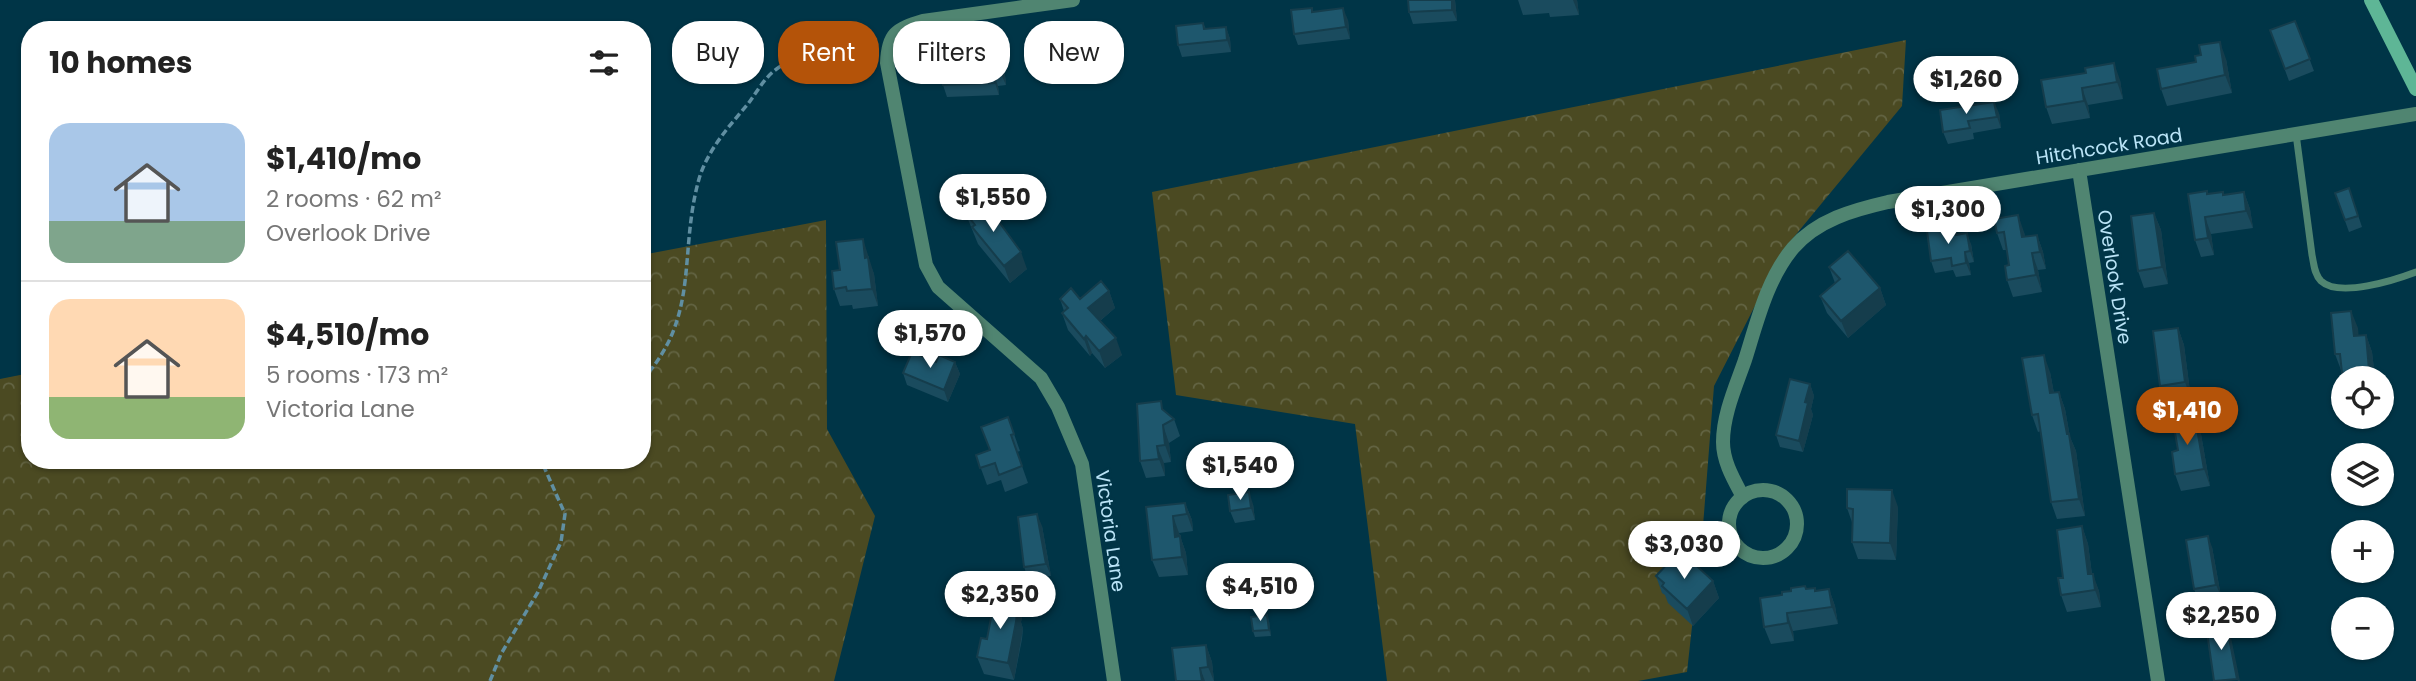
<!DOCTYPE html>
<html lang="en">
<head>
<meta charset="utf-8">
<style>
	body { margin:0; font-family:Poppins,sans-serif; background:#f6f6f6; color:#222; height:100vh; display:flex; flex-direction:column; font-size:26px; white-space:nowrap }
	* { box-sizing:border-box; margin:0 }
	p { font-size:23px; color:#767676 }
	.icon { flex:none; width:38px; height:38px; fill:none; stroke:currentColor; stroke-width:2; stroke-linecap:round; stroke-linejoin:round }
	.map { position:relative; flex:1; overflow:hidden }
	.sheet { position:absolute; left:21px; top:21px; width:630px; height:448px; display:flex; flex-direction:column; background:#fff; border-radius:28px; box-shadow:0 2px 5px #0004 }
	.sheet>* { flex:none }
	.hud { position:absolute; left:672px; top:21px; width:665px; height:63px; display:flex; gap:14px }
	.fabs { position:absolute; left:2331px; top:366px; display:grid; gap:14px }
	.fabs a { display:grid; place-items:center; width:63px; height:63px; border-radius:50%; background:#fff; box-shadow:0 2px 5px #0004; font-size:35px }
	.price { position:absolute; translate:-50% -60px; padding:0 16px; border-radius:24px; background:#fff; color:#222; font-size:23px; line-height:46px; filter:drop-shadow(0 2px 4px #0008) }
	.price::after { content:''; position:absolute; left:50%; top:42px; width:21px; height:16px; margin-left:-10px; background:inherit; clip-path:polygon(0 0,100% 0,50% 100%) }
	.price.active { background:#b45309; color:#fff }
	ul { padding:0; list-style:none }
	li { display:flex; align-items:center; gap:21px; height:175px; padding:0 28px }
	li+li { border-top:2px solid #e0e0e0 }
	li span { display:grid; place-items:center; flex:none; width:196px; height:140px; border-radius:21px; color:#555 }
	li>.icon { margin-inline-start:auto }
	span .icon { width:84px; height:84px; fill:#fffc; stroke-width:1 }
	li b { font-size:30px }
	h2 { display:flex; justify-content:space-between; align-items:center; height:84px; padding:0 28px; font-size:30px }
	.chip { padding:0 24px; border-radius:28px; background:#fff; box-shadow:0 2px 5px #0004; font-size:24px; line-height:63px }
	.chip.active { background:#b45309; color:#fff }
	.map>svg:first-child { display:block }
</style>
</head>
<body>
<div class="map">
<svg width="2416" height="681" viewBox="0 0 2416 681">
	<defs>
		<pattern id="forest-crowns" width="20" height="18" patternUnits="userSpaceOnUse" patternTransform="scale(1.75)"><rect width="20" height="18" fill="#4b4a22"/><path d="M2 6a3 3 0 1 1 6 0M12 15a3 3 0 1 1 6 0" fill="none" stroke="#636443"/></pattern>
	</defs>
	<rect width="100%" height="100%" fill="#003547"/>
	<path fill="url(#forest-crowns)" d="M1906,40L1902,106L1784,249L1714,386L1703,526L1687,672L1638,681H1387L1355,424L1176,395L1152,192Z
		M826,220L827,429L875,516L834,681H0V379L30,373V460H642V255Z"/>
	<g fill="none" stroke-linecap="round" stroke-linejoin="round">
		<path stroke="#608fa2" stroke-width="3.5" stroke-dasharray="7 3.5" stroke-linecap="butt" d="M642,380C701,316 678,254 699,179C707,151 729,126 748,104C756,93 764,79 774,71C801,49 843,47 876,45
			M490,681L501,654L538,592L561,542L565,514L541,460"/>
		<path stroke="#508571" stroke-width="7" d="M2296,134L2312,255C2314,264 2314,274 2321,281C2339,298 2395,280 2416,272"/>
		<path stroke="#508571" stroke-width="14" d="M1073,0L923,21C896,29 888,34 887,63L926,265L938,287L1041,378L1058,407L1082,464L1114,681
			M2079,170L2158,681
			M1729 524a34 34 0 1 1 68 0a34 34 0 1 1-68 0Z
			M1743,497C1734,480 1723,462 1723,442C1723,414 1736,386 1745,360C1757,322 1767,279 1793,248C1817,220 1853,210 1888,202L2416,114"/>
		<path stroke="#5eb696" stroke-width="14" d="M2371,0L2416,89"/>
	</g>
	<path fill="#1a4b5e" d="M1455,0L1457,21L1413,24L1409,12Z
		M1518,0H1577L1579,15L1550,17L1549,13L1523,15Z
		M1313,12L1348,20L1350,39L1298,45L1294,34Z
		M2295,21L2314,71L2289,81L2270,30Z
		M1203,23L1206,29L1226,27L1230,39L1231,52L1182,57L1178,45Z
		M1104,37L1108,49L1112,70L1067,77L1063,66Z
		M1000,53L1004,65L1006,85L998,86L999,95L947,97L943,85L969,64Z
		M2226,59L2232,93L2167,106L2161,89Z
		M2041,80H2120L2123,99L2088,105L2090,118L2052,124L2046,107Z
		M1940,110L1999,113L2001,128L1973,133L1974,139L1948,144L1943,132Z
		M2349,188L2362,227L2349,232L2335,193Z
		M2223,192L2224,195L2244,192L2250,209L2253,228L2211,234L2214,255L2201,257L2195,240L2208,194Z
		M965,212L1027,269L1010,283L978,244Z
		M2154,213L2161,230L2168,284L2144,288L2138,271Z
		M1994,219L2024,232L2025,237L2037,235L2043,252L2046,269L2038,270L2042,292L2013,297L2007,280L2009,265L2007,250H2003L1997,233Z
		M1955,227L1957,234L1971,244L1974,262L1969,263L1971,275L1956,277L1953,270L1935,273L1931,261Z
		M869,256V261L874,274L878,306L853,309L852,305L840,306L834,289L840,270Z
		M1829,267L1880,288L1886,305L1848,338L1827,313L1820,296L1835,283Z
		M1109,291L1115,308L1100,321L1122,355L1105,368L1092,353L1090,356L1068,330L1062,313L1064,311L1060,299H1080Z
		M2178,328L2184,345L2191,399L2166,403L2160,386Z
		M2358,328V336L2366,335L2372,352L2375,378H2344L2335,354Z
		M936,362H955L960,374L948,402L907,385L903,373Z
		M2050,372L2054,393L2059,392L2065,409L2070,437L2076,451L2085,516L2057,519L2051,502L2041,431L2038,432L2032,415Z
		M1810,384L1814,396L1811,409L1813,415L1803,452L1780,447L1776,435Z
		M1165,412L1174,419L1180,436L1169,443L1171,462L1164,463L1165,476L1146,478L1140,461Z
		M1008,417L1020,451L1017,452L1028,483L1005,492L1001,480L987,485L976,455L990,450Z
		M2201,434L2210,486L2181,491L2175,474L2178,450Z
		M1185,503L1192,520L1193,531L1179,533L1186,553L1188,575L1159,577L1152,560L1146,507Z
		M1253,504L1255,520L1235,523L1230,511Z
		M1898,507L1896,560L1858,559L1852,542L1853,525L1847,508Z
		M1042,526L1051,576L1028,578L1024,567Z
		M2082,526L2088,544L2092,574L2099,591L2101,607L2067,612L2061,595L2063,578Z
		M2212,547L2221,596L2198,600L2194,589Z
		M1677,565L1713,581L1719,598L1693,626L1668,603L1665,595L1662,593L1656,576Z
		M1815,588L1816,591L1829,589L1835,606L1838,624L1793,631L1794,641L1771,644L1764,627L1782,595Z
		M1023,613L1021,622L1023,629L1022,639L1014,680L984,674L977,657L987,639Z
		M1267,615L1269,621L1271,636L1255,637L1253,631Z
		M1206,645L1212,662L1214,681H1176Z"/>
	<path fill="#153d4c" d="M1452,0H1455L1457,21L1452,10Z
		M1573,0H1577L1579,15Z
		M1343,8L1348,20L1350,39L1346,27Z
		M1226,27L1230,39L1231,52L1227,40Z
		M1104,37L1108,49L1112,70L1108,58Z
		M2220,42L2226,59L2232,93L2225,75Z
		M1000,53L1004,65L1006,85L1001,74Z
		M2114,63L2120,80L2123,99L2117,82Z
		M994,75L998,86L999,95L995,83Z
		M2082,88L2088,105L2090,118L2084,101Z
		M1994,102L1999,113L2001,128L1997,117Z
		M2244,192L2250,209L2253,228L2246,211Z
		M2154,213L2161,230L2168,284L2162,267Z
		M2018,215L2024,232L2028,254L2022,237Z
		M2205,217L2211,234L2214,255L2208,238Z
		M1967,233L1971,244L1974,262L1970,251Z
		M2037,235L2043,252L2046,269L2040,252Z
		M863,239L874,274L878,306L872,289L865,258Z
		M1021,252L1027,269L1010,283L1004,266Z
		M1965,252L1969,263L1971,275L1966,263Z
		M2032,253L2038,270L2042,292L2036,275Z
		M1880,288L1886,305L1848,338L1841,321Z
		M1109,291L1115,308L1095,325L1088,308Z
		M2351,311L2358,328L2360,353L2354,336Z
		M2178,328L2184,345L2191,399L2185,382Z
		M2366,335L2372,352L2375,378H2372L2369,370Z
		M1086,336L1092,353L1090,356L1084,339Z
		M1116,338L1122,355L1105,368L1099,351Z
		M2044,355L2050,372L2057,410L2050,393Z
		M955,362L960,374L948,402L944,390Z
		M1810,384L1814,396L1811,409L1813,415L1803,452L1799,441L1805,402Z
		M2059,392L2065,409L2070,437L2076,451L2085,516L2079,499Z
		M2195,417L2201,434L2210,486L2204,469Z
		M1163,425L1169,443L1171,462L1165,445Z
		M1157,446L1164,463L1165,476L1159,459Z
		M1892,490L1898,507L1896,560L1890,543Z
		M1249,492L1253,504L1255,520L1251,508Z
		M1185,503L1192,520L1193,531L1187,514Z
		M1037,514L1042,526L1051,576L1046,564Z
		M1173,516L1179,533L1181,554L1175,537Z
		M2082,526L2088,544L2094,591L2088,574Z
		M1180,536L1186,553L1188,575L1182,557Z
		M2208,536L2212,547L2221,596L2216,585Z
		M2093,574L2099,591L2101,607L2095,590Z
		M1713,581L1719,598L1693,626L1687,609Z
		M1829,589L1835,606L1838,624L1832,607Z
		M1016,596L1023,613L1021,622L1023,629L1014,680L1008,663L1013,611Z
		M1787,613L1793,631L1794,641L1788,623Z
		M1267,615L1269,621L1271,636L1269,630Z
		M2226,622L2230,633L2240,681H2238L2237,679Z
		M1206,645L1212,662L1214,681L1208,667Z
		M1200,668L1205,681H1202Z"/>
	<path fill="#1e576d" stroke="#153d4c" stroke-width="2" d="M1408,0H1452V10L1409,12Z
		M1312,8V12L1343,8L1346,27L1294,34L1291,10Z
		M2295,21L2310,59L2285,69L2270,30Z
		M1203,23L1204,29L1226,27L1227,40L1178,45L1176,26Z
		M1104,37L1108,58L1063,66L1060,49L1069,47V43Z
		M2220,42L2225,75L2161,89L2157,69L2196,62L2195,56L2201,55L2199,45Z
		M1000,53L1001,74L994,75L995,83L943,85L941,66L969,64L968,56Z
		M2114,63L2117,82L2082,88L2084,101L2046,107L2041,80L2086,73L2085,68Z
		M1994,102L1997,117L1968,121L1970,128L1943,132L1940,110Z
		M2349,188L2358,216L2345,220L2335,193Z
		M2207,191V194L2223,192V195L2244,192L2246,211L2205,217L2208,238L2195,240L2188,194Z
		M978,201L988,213L991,211L1021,252L1004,266L972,227L975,225L965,212Z
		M2154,213L2162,267L2138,271L2131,216Z
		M2018,215L2022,237L2037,235L2040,252L2032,253L2036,275L2007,280L2005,266L2009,265L2004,232L1997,233L1994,219Z
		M1955,227L1956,235L1967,233L1970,251L1965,252L1966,263L1952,266L1951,258L1931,261L1927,231Z
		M863,239L865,258L868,257L872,289L847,291L846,287L834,289L832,271L840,270L836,242Z
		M1848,251L1880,288L1841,321L1820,296L1840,279L1829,267Z
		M1101,281L1109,291L1088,308L1116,338L1099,351L1086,336L1084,339L1062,313L1068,308L1060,299L1071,288L1080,299Z
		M2351,311L2354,336L2366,335L2369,370L2342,373L2340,354H2335L2331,313Z
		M2178,328L2185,382L2160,386L2153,331Z
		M912,352L936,362L939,355L955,362L944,390L903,373Z
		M2044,355L2050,393L2059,392L2067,434H2069L2079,499L2051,502L2038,414L2032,415L2022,358Z
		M1790,379L1810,384L1805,402L1808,403L1799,441L1776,435Z
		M1161,401L1162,409L1174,419L1163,425L1165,445L1157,446L1159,459L1140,461L1137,404Z
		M1008,417L1014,434L1011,435L1022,466L999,475L995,463L980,468L976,455L990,450L981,427Z
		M2195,417L2204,469L2175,474L2172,452L2178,450L2173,421Z
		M1847,489L1892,490L1890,543L1852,542L1853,509L1847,508Z
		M1249,492L1251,508L1230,511L1228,495Z
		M1185,503L1187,514L1173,516L1175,537L1180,536L1182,557L1152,560L1146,507Z
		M1037,514L1046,564L1024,567L1018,517Z
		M2082,526L2088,574H2093L2095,590L2061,595L2058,578H2063L2057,530Z
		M2208,536L2216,585L2194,589L2186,540Z
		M1686,556L1713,581L1687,609L1662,586L1664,583L1656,576L1671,560L1677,565Z
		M1805,586L1806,589L1815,588V591L1829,589L1832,607L1787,613L1788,623L1764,627L1760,598L1782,595V592L1791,591V588Z
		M1000,592L1016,596L1013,611L1017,612L1016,622L1008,663L977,657L981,638L987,639L993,607L997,608Z
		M1267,615L1269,630L1253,631L1251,617Z
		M2226,622L2237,679L2214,681L2206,625Z
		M1206,645L1208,667L1200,668L1202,681H1176L1172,648Z"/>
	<g text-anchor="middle" stroke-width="5" stroke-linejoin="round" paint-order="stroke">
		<g font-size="19" fill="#bae4f7" stroke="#003547">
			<text transform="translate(2109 146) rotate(-9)" y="7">Hitchcock Road</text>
			<text transform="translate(2115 277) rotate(81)" y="7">Overlook Drive</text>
			<text transform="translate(1111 531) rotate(82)" y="7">Victoria Lane</text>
		</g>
	</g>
</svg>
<div class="fabs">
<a><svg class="icon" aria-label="locate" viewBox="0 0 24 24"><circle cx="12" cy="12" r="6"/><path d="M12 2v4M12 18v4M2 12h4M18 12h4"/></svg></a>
<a><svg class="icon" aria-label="layers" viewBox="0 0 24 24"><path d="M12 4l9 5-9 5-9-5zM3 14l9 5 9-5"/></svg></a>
<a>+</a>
<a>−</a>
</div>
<b class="price" style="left:1966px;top:116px">$1,260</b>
<b class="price" style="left:993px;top:234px">$1,550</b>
<b class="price" style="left:1948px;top:246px">$1,300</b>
<b class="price" style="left:930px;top:370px">$1,570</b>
<b class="price active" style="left:2187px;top:447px">$1,410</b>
<b class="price" style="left:1240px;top:502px">$1,540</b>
<b class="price" style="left:1684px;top:581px">$3,030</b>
<b class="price" style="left:1260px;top:623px">$4,510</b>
<b class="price" style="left:1000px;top:631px">$2,350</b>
<b class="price" style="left:2221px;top:652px">$2,250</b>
<div class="hud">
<a class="chip">Buy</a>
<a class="chip active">Rent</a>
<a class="chip">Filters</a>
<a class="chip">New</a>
</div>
<section class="sheet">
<h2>10 homes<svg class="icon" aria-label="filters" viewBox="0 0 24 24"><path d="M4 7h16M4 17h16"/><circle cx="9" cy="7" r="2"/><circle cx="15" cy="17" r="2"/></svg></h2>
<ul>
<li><span style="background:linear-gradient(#a9c7e8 70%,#7fa58c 0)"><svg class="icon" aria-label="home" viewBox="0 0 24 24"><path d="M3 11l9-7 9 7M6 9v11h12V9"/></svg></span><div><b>$1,410/mo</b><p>2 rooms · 62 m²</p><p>Overlook Drive</p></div></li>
<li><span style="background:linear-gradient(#ffd9b3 70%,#8fb573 0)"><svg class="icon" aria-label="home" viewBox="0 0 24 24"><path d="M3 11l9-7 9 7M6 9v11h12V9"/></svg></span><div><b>$4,510/mo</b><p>5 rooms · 173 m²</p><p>Victoria Lane</p></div></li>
</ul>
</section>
</div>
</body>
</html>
